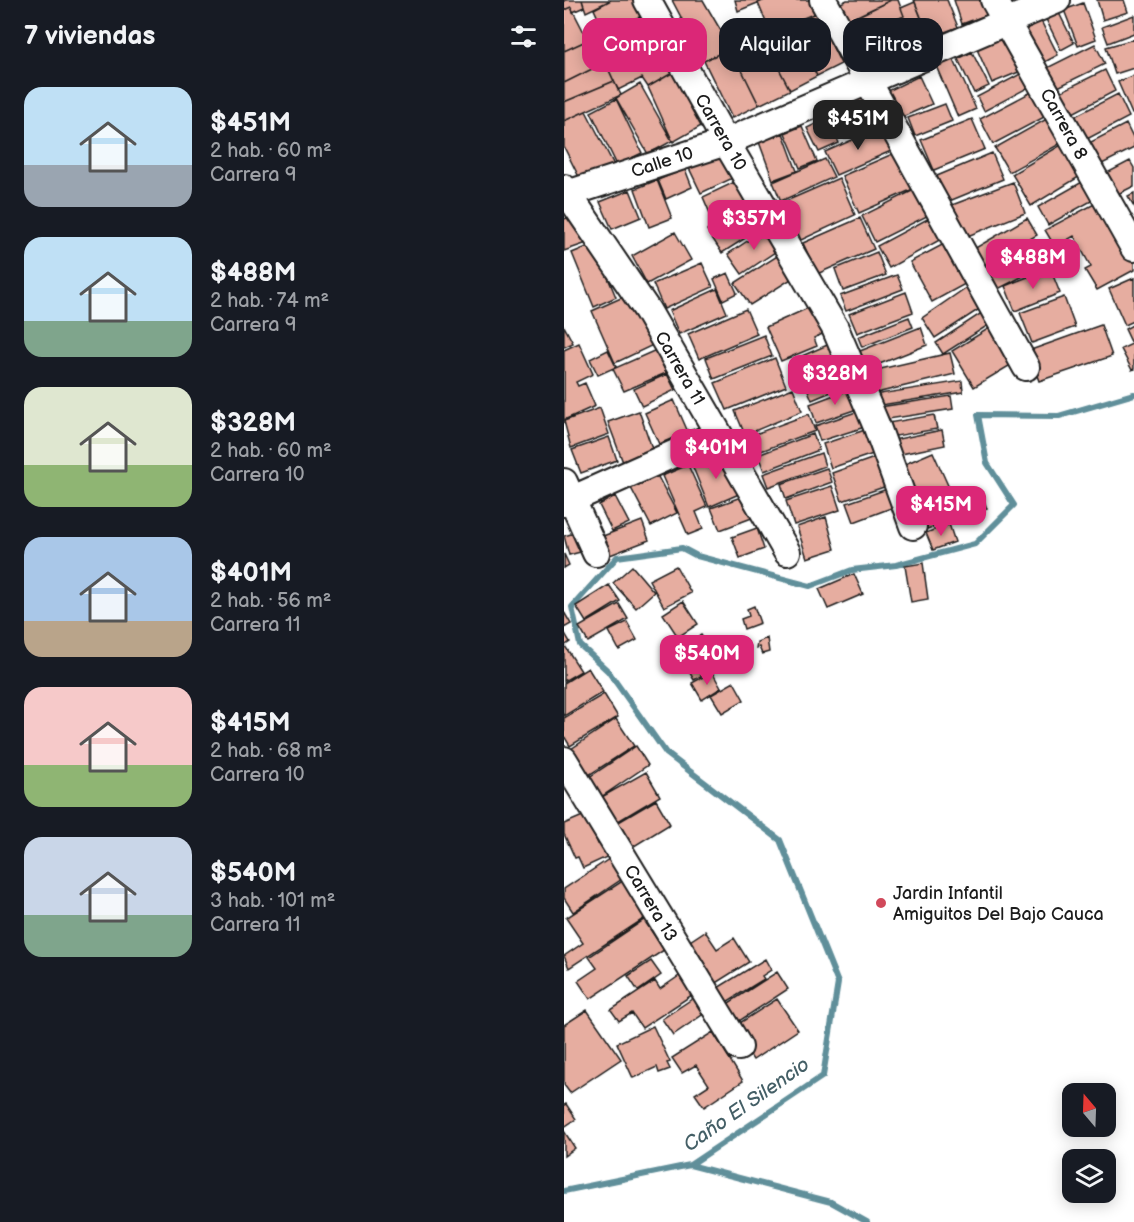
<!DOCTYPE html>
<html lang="es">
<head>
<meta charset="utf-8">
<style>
	body { margin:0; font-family:"Balsamiq Sans",sans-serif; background:#20242c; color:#f1f3f6; height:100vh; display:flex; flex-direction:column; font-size:22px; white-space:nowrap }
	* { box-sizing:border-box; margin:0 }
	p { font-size:20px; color:#9ea1a6 }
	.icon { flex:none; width:33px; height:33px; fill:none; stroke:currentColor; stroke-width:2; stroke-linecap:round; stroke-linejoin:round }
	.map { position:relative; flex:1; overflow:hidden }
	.drawer { display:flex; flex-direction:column; background:#171b24; width:564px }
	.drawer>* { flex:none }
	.guide { position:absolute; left:18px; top:18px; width:462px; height:54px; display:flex; gap:12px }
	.needle { width:39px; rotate:341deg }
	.buttons { position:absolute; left:498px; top:1083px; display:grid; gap:12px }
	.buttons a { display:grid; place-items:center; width:54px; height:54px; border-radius:12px; background:#171b24; box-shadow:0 3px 15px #0003; font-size:30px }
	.price { position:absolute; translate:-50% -51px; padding:0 14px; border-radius:12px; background:#db2777; color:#fff; font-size:20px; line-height:39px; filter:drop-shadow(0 2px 3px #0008) }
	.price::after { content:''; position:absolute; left:50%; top:36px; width:18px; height:14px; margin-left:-9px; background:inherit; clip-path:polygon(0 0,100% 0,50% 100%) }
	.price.active { background:#222; color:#fff }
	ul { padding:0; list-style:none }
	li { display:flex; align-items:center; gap:18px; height:150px; padding:0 24px }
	li span { display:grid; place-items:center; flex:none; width:168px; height:120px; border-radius:18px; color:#555 }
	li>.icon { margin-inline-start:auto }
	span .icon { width:72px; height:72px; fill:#fffc; stroke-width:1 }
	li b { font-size:26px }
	h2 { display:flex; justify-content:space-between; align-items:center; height:72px; padding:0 24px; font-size:26px }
	.chip { padding:0 21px; border-radius:18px; background:#171b24; box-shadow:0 3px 15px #0003; font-size:21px; line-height:54px }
	.chip.active { background:#db2777; color:#fff }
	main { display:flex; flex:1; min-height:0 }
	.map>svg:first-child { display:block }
</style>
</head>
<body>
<main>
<section class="drawer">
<h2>7 viviendas<svg class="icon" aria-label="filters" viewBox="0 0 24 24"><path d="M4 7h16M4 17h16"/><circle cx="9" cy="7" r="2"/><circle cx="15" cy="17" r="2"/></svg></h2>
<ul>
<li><span style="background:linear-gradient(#bfe0f5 65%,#9aa5b1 0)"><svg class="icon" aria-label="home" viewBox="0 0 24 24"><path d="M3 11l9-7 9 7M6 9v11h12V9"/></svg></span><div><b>$451M</b><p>2 hab. · 60 m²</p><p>Carrera 9</p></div></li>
<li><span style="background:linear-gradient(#bfe0f5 70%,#7fa58c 0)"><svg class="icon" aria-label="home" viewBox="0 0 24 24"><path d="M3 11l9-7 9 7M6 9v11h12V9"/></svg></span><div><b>$488M</b><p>2 hab. · 74 m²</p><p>Carrera 9</p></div></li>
<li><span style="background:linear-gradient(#dfe7d0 65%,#8fb573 0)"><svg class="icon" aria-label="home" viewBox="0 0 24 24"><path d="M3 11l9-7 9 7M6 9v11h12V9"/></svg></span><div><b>$328M</b><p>2 hab. · 60 m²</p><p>Carrera 10</p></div></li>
<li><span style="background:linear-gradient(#a9c7e8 70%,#b9a48a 0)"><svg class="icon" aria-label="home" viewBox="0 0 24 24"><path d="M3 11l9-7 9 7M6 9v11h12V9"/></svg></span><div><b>$401M</b><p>2 hab. · 56 m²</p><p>Carrera 11</p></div></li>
<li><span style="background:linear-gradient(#f6c9c9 65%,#8fb573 0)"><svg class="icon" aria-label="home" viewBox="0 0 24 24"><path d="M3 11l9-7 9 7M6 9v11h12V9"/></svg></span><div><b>$415M</b><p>2 hab. · 68 m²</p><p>Carrera 10</p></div></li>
<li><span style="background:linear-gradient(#c9d6e8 65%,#7fa58c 0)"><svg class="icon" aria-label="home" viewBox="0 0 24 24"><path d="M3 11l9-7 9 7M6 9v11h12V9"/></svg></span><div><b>$540M</b><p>3 hab. · 101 m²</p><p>Carrera 11</p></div></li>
</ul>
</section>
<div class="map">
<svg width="570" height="1222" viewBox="0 0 570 1222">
	<rect width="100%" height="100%" fill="#fff"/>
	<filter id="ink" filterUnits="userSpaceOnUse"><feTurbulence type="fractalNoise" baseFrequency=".0167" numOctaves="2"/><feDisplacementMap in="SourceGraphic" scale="12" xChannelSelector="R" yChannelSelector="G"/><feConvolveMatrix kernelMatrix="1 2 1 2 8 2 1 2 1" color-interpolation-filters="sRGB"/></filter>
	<g filter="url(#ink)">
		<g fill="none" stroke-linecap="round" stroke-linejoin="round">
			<path stroke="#608f9a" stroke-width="6" d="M126,1165L267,1202L303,1222
				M0,1191L126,1165L259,1076L274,983L216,840L102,753L44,671L16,645L8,607L53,557L118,548L133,556L246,586L288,570L332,565L411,544L450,505L423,463L414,415L495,416L570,394"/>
		</g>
		<path fill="#e6ada0" stroke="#1c1c1c" stroke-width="1.5" d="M0,0H18L20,7L9,12L7,7L0,10Z
			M18,0H47L22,12Z
			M47,0H70L78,16L40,31L30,9Z
			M108,0H139L167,48L140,61Z
			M171,0H201L174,11Z
			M201,0H246L252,13L206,32L194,3Z
			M283,0H327L285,20L277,3Z
			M327,0H334L340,16L329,21L340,46L308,57L288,19Z
			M350,0H383L394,27L365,38Z
			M390,0H420L425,14L398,24Z
			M533,0H560L564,12L539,20Z
			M351,2L365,37L340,46L329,21L340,16L337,8Z
			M519,3L532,39L514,46L500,10Z
			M7,7L24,40L0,51V10Z
			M494,11L510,43L497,50L481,17Z
			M252,13L277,64L253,76L227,23Z
			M570,15V33L544,43L538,27Z
			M78,16L115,69L84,87L78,78L54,90L43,66L70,53L55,25Z
			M477,21L494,55L475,65L457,31Z
			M227,23L253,76L226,90L198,36Z
			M441,35L457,71L428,83L412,47Z
			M198,36L226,90L195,105L167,48Z
			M570,39V68L551,74L542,47Z
			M24,40L36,65L0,83V51Z
			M531,44L541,64L492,88L483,68Z
			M167,48L195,105L168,118L140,61Z
			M408,52L425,86L410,93L394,59Z
			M389,58L412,109L394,117L372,66Z
			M36,65L43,66L50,81L0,102V83Z
			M115,69L146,121L109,142L84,87Z
			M541,70L551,91L507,114L496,92Z
			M462,71L469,85L420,111L413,97Z
			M570,75V113L568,114L554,82Z
			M355,76L368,104L336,118L324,91Z
			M50,81L57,95L0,121V102Z
			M76,84L108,141L84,154L52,98Z
			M473,89L486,114L429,144L416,119Z
			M554,94L565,117L523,139L511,116Z
			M298,96L312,123L281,139L268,112Z
			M52,99L78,153L53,165L27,112Z
			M381,104L388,121L351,136L344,118Z
			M22,111L52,169L19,185L0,147V121Z
			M488,116L501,141L445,172L431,148Z
			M264,118L275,143L255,152L243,128Z
			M408,119L421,149L370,170L357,140Z
			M562,124L570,140V148L536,165L525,143Z
			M238,126L253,161L236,168L221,133Z
			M317,127L327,151L272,175L261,152Z
			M219,133L233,171L209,180L195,142Z
			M504,141L523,172L467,206L448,174Z
			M160,152L171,177L137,193L125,168Z
			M333,152L349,189L295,213L278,176Z
			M428,153L439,179L383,202L373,176Z
			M261,159L270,177L217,201L209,182Z
			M566,161L570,168V186L554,194L543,173Z
			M121,169L128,187L102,199L94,180Z
			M527,177L538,195L484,225L474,207Z
			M275,178L291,215L237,240L220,202Z
			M93,180L108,218L85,227L71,189Z
			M175,180L185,201L148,218L139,197Z
			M449,182L461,213L401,237L388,205Z
			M352,189L365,215L311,242L298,216Z
			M66,190L77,217L48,229L36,202Z
			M570,193V206L564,196Z
			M190,200L205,223L158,253L143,230Z
			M538,200L570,260V270L533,290L521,270L527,267L510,236L491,247L481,230Z
			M12,215L23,243L0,251V219Z
			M369,216L381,237L325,268L313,246Z
			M296,218L310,249L253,274L239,243Z
			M463,218L473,235L418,267L408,250Z
			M203,228L217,248L178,274L164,254Z
			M111,232L127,260L83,284L68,256Z
			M30,244L52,297L30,307L8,253Z
			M380,244L401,284L368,302L346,262Z
			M460,249L471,270L434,289L423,268Z
			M313,252L322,275L279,291L271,269Z
			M218,253L232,276L186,305L171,283Z
			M138,263L149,287L100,309L89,284Z
			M486,268L496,293L451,311L441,286Z
			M164,273L173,293L159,300L150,279Z
			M333,275L339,289L282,311L276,296Z
			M570,278V321L561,325L545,289Z
			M403,287L417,308L371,338L358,318Z
			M153,289L163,313L115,334L105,311Z
			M342,292L349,312L293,333L285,314Z
			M66,294L89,345L51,363L28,311Z
			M500,297L511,327L468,343L456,313Z
			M253,304L265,331L250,338L253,346L217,361L202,327Z
			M182,309L193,334L135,359L124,334Z
			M419,312L426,324L379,354L372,343Z
			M345,317L349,327L298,347L294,337Z
			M570,324V369L568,370L557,349L568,344L561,329Z
			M537,325L548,356L475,381L464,351Z
			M0,326L9,343L0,347Z
			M357,327L363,345L303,369L296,351Z
			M427,327L450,363L410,387L388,351Z
			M200,335L208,356L150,379L142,358Z
			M15,343L29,374L12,382L14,386L21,383L31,406L0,420V350Z
			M268,343L277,363L240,379L231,359Z
			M44,350L52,367L34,375L26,359Z
			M92,350L102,373L60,391L49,369Z
			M386,353L391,374L304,395L299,373Z
			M211,358L222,386L163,410L151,383Z
			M278,367L286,384L248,400L241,383Z
			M103,374L111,390L78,406L70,389Z
			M398,381L399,392L311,406L309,395Z
			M229,388L238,411L181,435L171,411Z
			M289,388L296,408L252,423L246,404Z
			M387,396L389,409L318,420L316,407Z
			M110,400L124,432L95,444L81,413Z
			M36,408L45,434L7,448L0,421Z
			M298,410L304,426L256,441L251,426Z
			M75,411L90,454L60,465L44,422Z
			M245,414L251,431L189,454L183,437Z
			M370,415L373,429L326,437L324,423Z
			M304,429L312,453L267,468L259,444Z
			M378,430L381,445L332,455L329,440Z
			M249,434L255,450L200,471L194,455Z
			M45,437L53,460L17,473L8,450Z
			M369,452L387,492L351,508L334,467Z
			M159,453L175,494L145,507L128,465Z
			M257,453L261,466L204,487L199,474Z
			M313,457L323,486L278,501L268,473Z
			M124,465L143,507L132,512L139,529L124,535L98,476Z
			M263,468L268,482L222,499L217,484Z
			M92,473L113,513L87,526L66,486Z
			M268,486L276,510L230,525L222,501Z
			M329,487L335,505L290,522L283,503Z
			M417,492L423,509L363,529L357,512Z
			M185,494L193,516L156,530L147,508Z
			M51,496L65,523L48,531L35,505Z
			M262,517L271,549L243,558L233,527Z
			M78,521L85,540L46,555L39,536Z
			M385,524L391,542L369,550L362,533Z
			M193,528L200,549L176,558L168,537Z
			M18,531L24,550L5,555L0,536Z
			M0,554L5,565L0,568Z
			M359,563L364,599L347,602L341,566Z
			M68,566L90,592L72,608L49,583Z
			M112,566L127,593L100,607L85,580Z
			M290,574L299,594L264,609L255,589Z
			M45,585L56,601L22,622L12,606Z
			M119,601L134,624L114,637L99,614Z
			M55,604L64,619L24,642L15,627Z
			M190,606L196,623L180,629L177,619L185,616L183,609Z
			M0,612L7,624L0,628Z
			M63,622L73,640L55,650L45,631Z
			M0,632L6,642L0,646Z
			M137,635L156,665L130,680L120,663L128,658L120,645Z
			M203,638L205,652L198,654L195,647L192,648L193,642Z
			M1,646L17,671L0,681V647Z
			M24,668L39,692L0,716V683Z
			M148,672L157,688L138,700L128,683Z
			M170,682L180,700L158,713L147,695Z
			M40,694L54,717L6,746L0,736V718Z
			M52,719L70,746L25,775L7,749Z
			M72,746L84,765L37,797L24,778Z
			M82,772L96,796L51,823L36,798Z
			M92,800L106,824L67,848L53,823Z
			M21,815L34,844L41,841L47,855L19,868L14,857L11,858L0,834V824Z
			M48,857L61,877L9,912L0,898V889Z
			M60,880L84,916L5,968L0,956L19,943L2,918Z
			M80,920L100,950L26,999L14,981L33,968L25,957Z
			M141,931L153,949L170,938L185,962L150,984L123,943Z
			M201,959L207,970L198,976L200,979L161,1003L152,989Z
			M87,961L97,975L74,991L64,976Z
			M213,972L224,989L169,1025L157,1008Z
			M118,974L131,993L78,1028L68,1013L55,1021L47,1010L91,981L96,989Z
			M131,997L141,1013L109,1035L98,1019Z
			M213,999L234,1030L189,1060L168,1028Z
			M23,1010L57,1059L6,1093L0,1085V1025Z
			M89,1026L106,1062L103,1063L106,1069L95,1073L93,1067L69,1078L53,1043Z
			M149,1032L179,1081L140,1107L131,1094L145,1085L132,1065L118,1073L108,1058Z
			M2,1104L12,1119L0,1127V1105Z
			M0,1131L11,1148L0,1156Z"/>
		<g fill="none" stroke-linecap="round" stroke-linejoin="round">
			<g stroke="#1c1c1c" stroke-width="30">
				<path id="minor" d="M83,0L162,142L271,328L313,427L349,526
					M259,0L462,367
					M430,0L570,248
					M0,188L83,310L223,552
					M0,195L162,142L493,0
					M0,482L32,553
					M0,503L154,434
					M0,760L175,1047"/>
			</g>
			<use href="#minor" stroke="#fff" stroke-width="26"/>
		</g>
	</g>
	<circle fill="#d1495b" stroke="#fff" stroke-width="2" cx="317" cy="903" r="6"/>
	<g text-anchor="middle" stroke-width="4.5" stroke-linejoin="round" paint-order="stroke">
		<g font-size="18" fill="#1c1c1c" stroke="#fff">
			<text transform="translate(500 124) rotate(61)" y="6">Carrera 8</text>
			<text transform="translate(157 132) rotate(60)" y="6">Carrera 10</text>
			<text transform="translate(98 162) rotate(-18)" y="6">Calle 10</text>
			<text transform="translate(116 368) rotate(60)" y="6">Carrera 11</text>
			<text transform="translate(87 903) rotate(59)" y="6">Carrera 13</text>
		</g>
		<g font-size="18" fill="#1c1c1c" stroke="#fff" text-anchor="start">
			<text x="329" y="899">Jardin Infantil<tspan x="329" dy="21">Amiguitos Del Bajo Cauca</tspan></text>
		</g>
		<g font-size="20" font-style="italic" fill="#445f66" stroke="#fff">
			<text transform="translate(182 1104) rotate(-35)" y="7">Caño El Silencio</text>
		</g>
	</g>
</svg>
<div class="buttons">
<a><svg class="needle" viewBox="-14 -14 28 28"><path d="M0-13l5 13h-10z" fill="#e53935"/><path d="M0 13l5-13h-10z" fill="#9ea1a6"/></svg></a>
<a><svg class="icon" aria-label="layers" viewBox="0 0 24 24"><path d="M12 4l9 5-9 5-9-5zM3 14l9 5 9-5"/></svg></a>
</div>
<b class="price active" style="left:294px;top:151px">$451M</b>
<b class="price" style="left:190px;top:251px">$357M</b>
<b class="price" style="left:469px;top:290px">$488M</b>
<b class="price" style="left:271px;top:406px">$328M</b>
<b class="price" style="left:152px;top:480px">$401M</b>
<b class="price" style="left:377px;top:537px">$415M</b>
<b class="price" style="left:143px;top:686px">$540M</b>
<div class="guide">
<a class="chip active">Comprar</a>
<a class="chip">Alquilar</a>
<a class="chip">Filtros</a>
</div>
</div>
</main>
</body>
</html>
